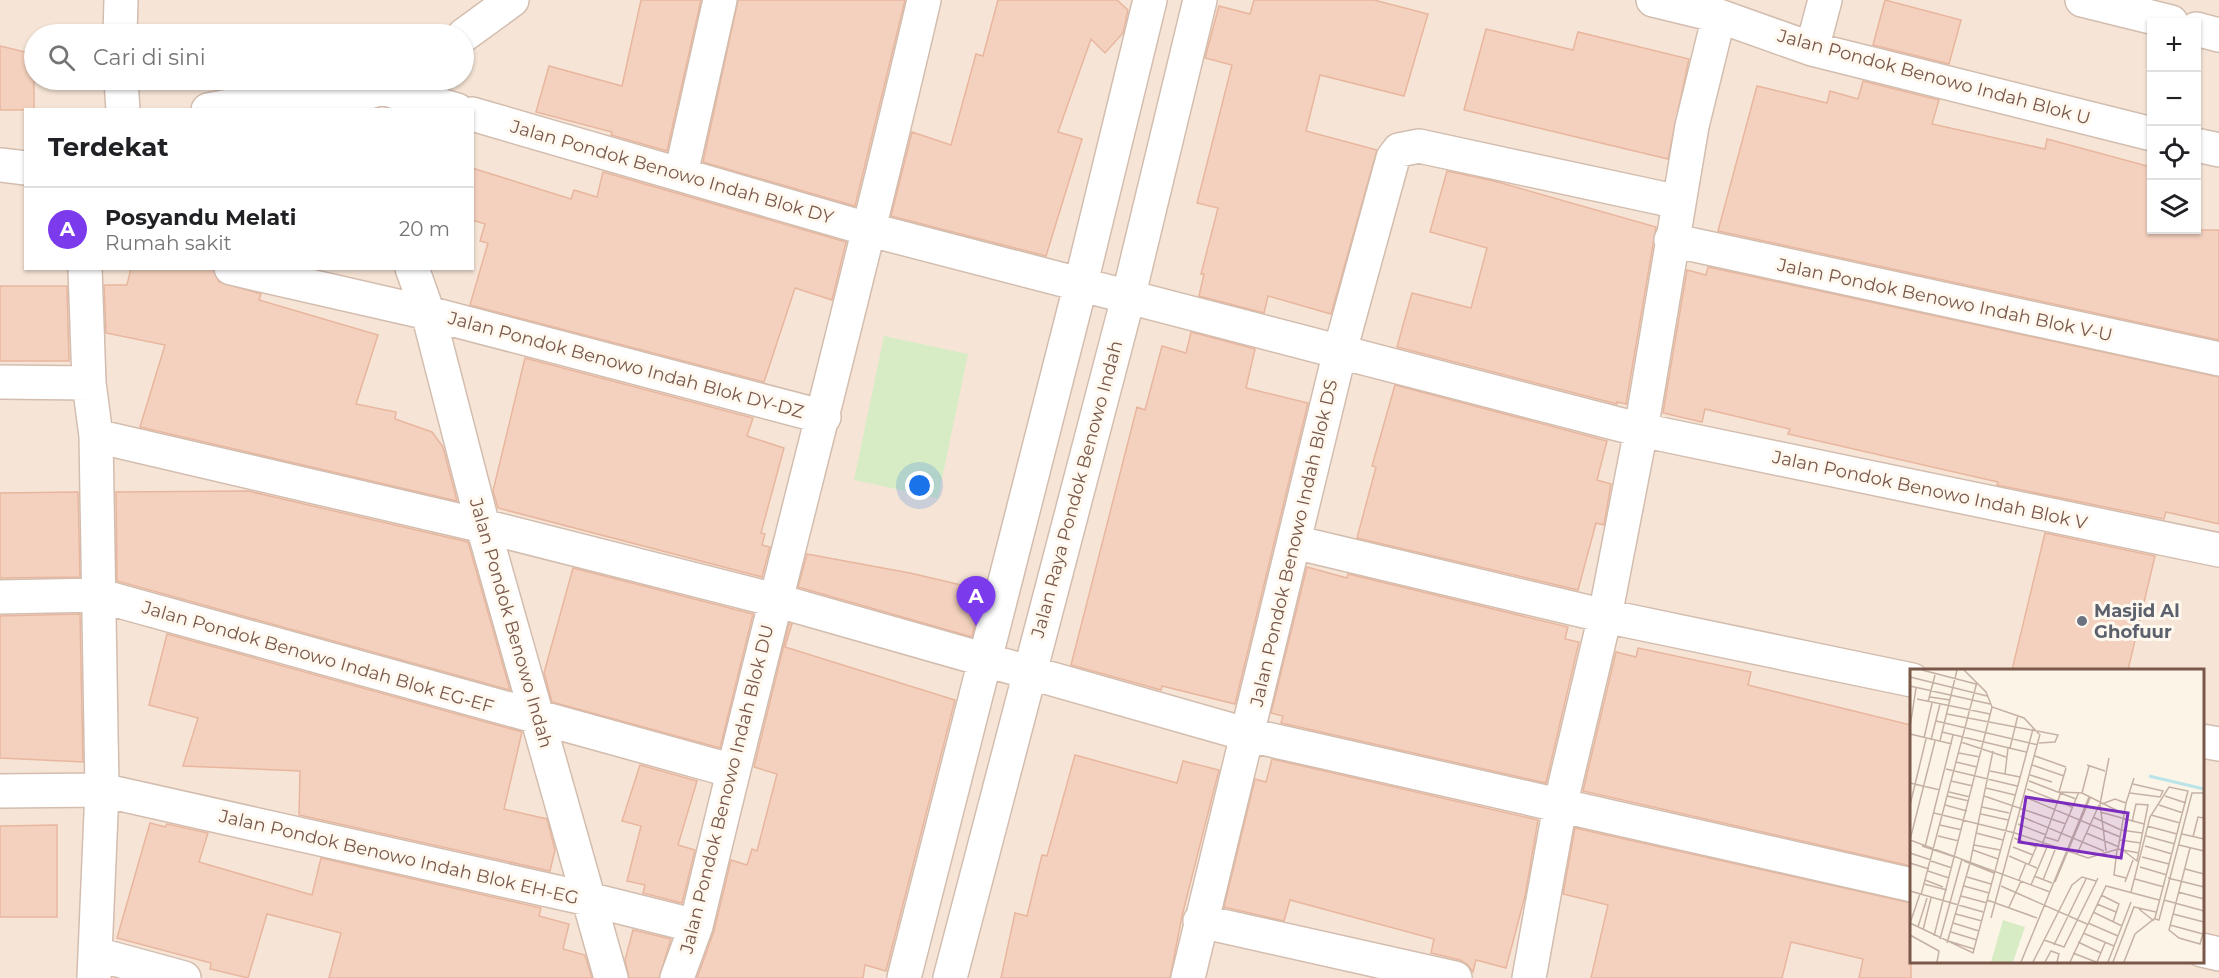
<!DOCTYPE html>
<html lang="id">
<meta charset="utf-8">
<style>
body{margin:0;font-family:Montserrat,sans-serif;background:#f2f2f2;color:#202124}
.controls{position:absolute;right:18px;top:18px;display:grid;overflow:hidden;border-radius:0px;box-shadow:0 2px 4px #0004}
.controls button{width:54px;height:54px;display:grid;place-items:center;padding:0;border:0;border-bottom:2px solid #e0e0e0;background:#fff;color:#202124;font:30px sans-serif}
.you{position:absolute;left:920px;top:486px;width:21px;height:21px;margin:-15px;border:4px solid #fff;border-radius:50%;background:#1a73e8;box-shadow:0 0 0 9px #1a73e833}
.badge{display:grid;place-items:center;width:39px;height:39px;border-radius:50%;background:#7c3aed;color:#fff;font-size:20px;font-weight:700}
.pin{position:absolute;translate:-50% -50px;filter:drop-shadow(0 2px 3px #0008)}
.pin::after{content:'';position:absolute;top:32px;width:21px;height:18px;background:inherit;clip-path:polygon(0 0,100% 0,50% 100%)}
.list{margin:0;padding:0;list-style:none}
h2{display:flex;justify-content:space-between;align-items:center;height:78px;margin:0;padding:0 24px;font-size:26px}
h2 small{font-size:20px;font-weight:400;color:#757577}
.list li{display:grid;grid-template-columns:39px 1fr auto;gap:18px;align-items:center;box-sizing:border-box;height:84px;padding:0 24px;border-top:2px solid #e0e0e0}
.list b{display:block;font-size:22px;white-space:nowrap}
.list p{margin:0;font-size:20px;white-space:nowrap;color:#757577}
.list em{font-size:20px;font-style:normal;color:#757577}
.icon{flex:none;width:33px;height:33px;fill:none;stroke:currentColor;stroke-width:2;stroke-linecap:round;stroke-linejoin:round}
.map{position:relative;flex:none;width:2219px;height:978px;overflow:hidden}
.search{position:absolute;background:#fff;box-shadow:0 2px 4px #0004;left:24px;top:24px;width:450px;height:66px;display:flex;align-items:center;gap:15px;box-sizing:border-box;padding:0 21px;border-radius:33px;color:#757577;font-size:22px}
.panel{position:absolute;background:#fff;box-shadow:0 2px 4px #0004;left:24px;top:108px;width:450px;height:162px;border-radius:0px}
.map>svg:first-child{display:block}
</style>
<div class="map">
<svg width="2219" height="978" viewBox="0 0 2219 978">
<rect width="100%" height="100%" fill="#fdf4e8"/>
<!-- residential -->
<path fill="#f6e5d6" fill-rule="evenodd" d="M0,0H2219V978H0ZM2152,22H2196V230H2152ZM34,34H464V80H34ZM26,110H472V268H26ZM1912,670H2202V962H1912Z"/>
<!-- green -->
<path fill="#d7ecc5" d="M884,336L968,354L938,498L854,480Z"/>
<!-- building -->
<path fill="#f4d1be" stroke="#e8b69e" stroke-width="1.5" d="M641,0H701L667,151L611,135L612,132L536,112L549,66L622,86Z
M738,0H905L855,206L703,162Z
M998,0H1117L1128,10L1123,33L1105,53L1091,39L1058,132L1082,139L1046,256L891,216L912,132L951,145L976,54L983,56Z
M1254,0H1374L1428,14L1404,96L1320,75L1306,131L1377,150L1331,314L1268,296L1264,313L1199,296L1204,274H1201L1218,208L1197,203L1232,65L1205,58L1219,6L1250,14Z
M1885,0L1961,20L1949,64L1873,45Z
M1486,29L1573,50L1578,32L1689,59L1668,159L1464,110Z
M0,46L34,54V110H0Z
M1863,81L1939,100L1932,124L2045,149L2047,139L2151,167V230H2219V340L1718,231L1757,86L1827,103L1830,91L1858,99Z
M472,168L571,199L574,190L597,197L603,172L846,242L832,300L795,288L764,382L470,305L488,243L480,241L485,224L472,220Z
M1447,171L1494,181L1656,227L1626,404L1617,402V404L1397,347L1412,293L1471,308L1487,248L1430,232Z
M1708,267L2219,377V524L2166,512L2164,519L1997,485L1998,482L1788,434L1790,429L1705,409L1702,422L1663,413L1687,270L1706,275Z
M131,268H213L219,282L261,294L259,300L378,335L356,404L396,412L395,419L432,432L443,447L457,501L140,427L165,345L106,333L104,285H127Z
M0,286H67L69,361H0Z
M1191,332L1255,349L1246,388L1308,403L1235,704L1162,686L1161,690L1071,665L1137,407L1145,410L1162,346L1186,353Z
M525,358L753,418L747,436L784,448L761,533L765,534L762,545L770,547L762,577L498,508L493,491Z
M1395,385L1607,441L1597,480L1611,484L1604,525L1596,523L1578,590L1357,538L1376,467L1372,466Z
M248,491L468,542L510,690L117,581L116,492Z
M78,492L80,577L0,578V493Z
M2045,533L2155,556L2128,670H2012Z
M807,554L910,573L983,590L972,637L798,587Z
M1307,567L1347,578L1348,574L1568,627L1565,639L1579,642L1546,783L1281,723L1283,716L1271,713Z
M573,568L753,614L720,748L552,702L544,673Z
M80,614L83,762L0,758V616Z
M789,624H792L785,647L955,700L886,971L865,965L863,978H697L714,931L731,860L747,865L752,849L757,851L777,774L754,767Z
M167,634L522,732L504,809L547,819L555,850L550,871L299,815L300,771L183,766L198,718L149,705Z
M1638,648L1751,672L1748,685L1911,725V866L1583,791L1616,652L1636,657Z
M1075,755L1177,783L1183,761L1219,770L1182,916L1170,978H1001L1015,913L1027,916L1042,855L1047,856Z
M1272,759L1538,820L1525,896L1506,968L1476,960L1473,972L1467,964L1460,960L1431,953L1434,939L1290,900L1284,921L1224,907L1255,779L1266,782Z
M640,765L697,781L678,845L695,850L682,903L643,893L645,885L627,881L641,826L622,821Z
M150,823L165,827L167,824L208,833L199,862L312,895L321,858L541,908L539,916L569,924L563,949L585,955L592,978H329L341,933L267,914L248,978L210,969L211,963L117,938Z
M57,825V917H0V826Z
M1575,828L1911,903V978H1859L1863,959L1791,942L1782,978H1591L1608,905L1563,894Z
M633,930L671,939L659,978H629L625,960Z"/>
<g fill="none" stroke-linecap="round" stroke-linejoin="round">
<!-- minor casing -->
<g stroke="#d3bdaf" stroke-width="36">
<path id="minor" d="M1653,0L1719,16L1812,49L2152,134
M2082,0L2171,22
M2196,29L2219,35
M120,34L121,0
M464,35L512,0
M1812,49L1825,0
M121,80L123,110
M382,88L457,110
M208,110L272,98L353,97L382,88L396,80
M472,114L871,230L1641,430L2219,550
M2196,145L2219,150
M0,165L26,168
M681,174L720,0
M1671,240L2219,359
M85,268L89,383L96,436L102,790L94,978
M231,268L428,313L824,417
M412,268L428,313L483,526L611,978
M0,382L89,383
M96,436L483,526L775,600L1249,735L1912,885
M1294,542L1605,616L1912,680
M0,597L97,595L733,771
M2202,741L2219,744
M0,791L102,790L588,899L696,926
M1200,921L1455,978
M2202,950L2219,954
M96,954L184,978
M677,978L696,926C769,617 852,310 924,0
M904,978L1081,283L1150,0
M950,978L1128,298L1200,0
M1188,978L1340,351L1393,158L1399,150L1419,146L1679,202
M1529,978L1560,806L1605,616L1641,430L1692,126L1719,16"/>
</g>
<!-- minor -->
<use href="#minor" stroke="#fff" stroke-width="33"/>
</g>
<!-- markers -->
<circle fill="#6b7280" stroke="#fff8ef" stroke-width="2" cx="2082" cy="621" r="6"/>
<g text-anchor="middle" stroke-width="6" stroke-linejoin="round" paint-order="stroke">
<!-- street labels -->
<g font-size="18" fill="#79584a" stroke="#fff8ef">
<text transform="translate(1934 77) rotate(15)" y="6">Jalan Pondok Benowo Indah Blok U</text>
<text transform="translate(672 172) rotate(16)" y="6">Jalan Pondok Benowo Indah Blok DY</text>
<text transform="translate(1945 300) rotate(12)" y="6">Jalan Pondok Benowo Indah Blok V-U</text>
<text transform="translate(626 365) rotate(15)" y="6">Jalan Pondok Benowo Indah Blok DY-DZ</text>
<text transform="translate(1077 489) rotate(-75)" y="6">Jalan Raya Pondok Benowo Indah</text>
<text transform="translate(1930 490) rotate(12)" y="6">Jalan Pondok Benowo Indah Blok V</text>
<text transform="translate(1294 543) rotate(-77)" y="6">Jalan Pondok Benowo Indah Blok DS</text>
<text transform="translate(511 623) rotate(74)" y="6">Jalan Pondok Benowo Indah</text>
<text transform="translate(318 657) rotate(16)" y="6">Jalan Pondok Benowo Indah Blok EG-EF</text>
<text transform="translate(727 789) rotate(-76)" y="6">Jalan Pondok Benowo Indah Blok DU</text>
<text transform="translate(399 857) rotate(13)" y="6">Jalan Pondok Benowo Indah Blok EH-EG</text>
</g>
<!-- worship labels -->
<g font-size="18" font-weight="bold" fill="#5b616d" stroke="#fff8ef" text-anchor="start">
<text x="2094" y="617">Masjid Al<tspan x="2094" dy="21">Ghofuur</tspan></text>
</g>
</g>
<!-- overview -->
<g transform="translate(1910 669)">
<rect width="294" height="294" fill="#fdf4e8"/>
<path d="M93,251L115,258L103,293H81Z" fill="#d7ecc5"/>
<path fill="none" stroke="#bbe4e9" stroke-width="3" d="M239,107L294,120"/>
<path fill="none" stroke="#c4b1a4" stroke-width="1.5" d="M12,1L66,15M54,1L76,23L82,38L114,49L129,65M0,8L77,27M0,17L80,35M20,28L40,31M7,30L80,45M18,33L25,6M37,45L148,66L145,73L129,74M26,52L128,76M0,58L6,19M32,63L116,83M0,65L42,75M14,69L22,34M21,71L30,35M25,72L0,171L140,223M30,72L47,1M51,73L96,88M100,79L108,46M49,84L70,88M125,87L156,98M46,93L67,98M122,96L154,107M177,96L195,102M36,100L107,117M80,102L110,108M95,105L98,79M120,106L142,113M41,112L63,117M119,112L166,130M0,114L30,121M76,119L105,126M117,120L162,138M39,123L60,128M149,123L156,99M172,124L179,97M220,124L250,128L253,122L223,115M37,127L59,132M74,127L156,155M255,127L276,134M115,128L210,168M216,134L224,109M192,135L205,130L216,134L208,180M0,136L16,70M35,136L57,142M249,136L273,144M72,138L99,144M190,143L234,155M24,144L105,164L178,189L208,180L229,184M71,145L98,151M241,146L270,154M110,147L194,182M183,148L211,161L232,164M108,155L136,166M30,156L52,161M237,157L267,165M66,164L93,171M176,164L209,178M272,165L294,170M28,167L49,172M236,167L265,175M135,168L148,172L169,123M283,168L288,148L294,149M104,169L126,178M210,171L231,174M64,176L90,181M132,176L151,123L172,124L214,145M269,176L294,182M12,177L45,188M235,177L262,185M15,178L43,66M103,178L123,186M280,179L259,261L269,269L290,275L294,261M63,181L88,190M207,181L204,206L216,209M196,182L190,135L199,89M214,182L227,192L238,136L226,135L222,153M0,184L21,191M167,185L189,136M99,187L127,199M232,188L259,195M21,192L42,199M54,192L84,204M0,194L19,200M119,195L128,174M230,198L257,206M275,200L294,205M18,202L39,209M124,207L142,214M57,208L81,215M258,209L294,218M225,210L254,218M15,211L33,218M109,211L116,194M133,211L145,181M145,213L180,129M215,213L223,191M14,215L37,221M121,216L137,178M54,217L79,224M91,217L177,255M0,222L73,243M268,223L294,230M11,226L67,13M191,226L209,235L203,253M51,227L77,234M77,231L127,249M254,231L294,242M187,235L206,243M99,238L111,212M229,240L244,252M183,243L212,257M46,245L72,252M263,245L294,253M81,249L130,65M245,250L249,251L282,124H294M0,254L63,284L123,60M0,254L10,225M43,254L69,262M178,254L208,267M260,256L293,265M8,258L17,229M13,261L21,229M41,263L67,271M173,264L204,277M0,266L29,282L27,293M24,267L82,38M30,270L52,190M134,271L154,278L188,209M38,272L64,280M168,273L191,284M37,274L60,194L83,82M144,276L176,210M163,284L186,293M111,293L179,128M123,293L162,216L172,208L186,212M135,293L141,282L149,285L147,293M160,293L196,217L249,231M187,293L195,274M198,293L221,233M203,293L224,238L246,243M214,293L225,265L245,249L278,122L259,118L240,148L221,223"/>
<path fill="#7b2cbf" fill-opacity="0.15" stroke="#7b2cbf" stroke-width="3" d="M116,128L218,144L211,189L109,173Z"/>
<rect width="294" height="294" fill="none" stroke="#79584a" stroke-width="3"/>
</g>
</svg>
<div class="controls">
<button>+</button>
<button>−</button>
<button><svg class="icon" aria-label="locate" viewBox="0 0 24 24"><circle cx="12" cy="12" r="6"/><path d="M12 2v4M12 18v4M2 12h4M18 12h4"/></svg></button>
<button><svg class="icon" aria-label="layers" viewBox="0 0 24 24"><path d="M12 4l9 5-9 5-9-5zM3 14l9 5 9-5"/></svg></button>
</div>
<div class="you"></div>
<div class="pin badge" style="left:976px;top:626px">A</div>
<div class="search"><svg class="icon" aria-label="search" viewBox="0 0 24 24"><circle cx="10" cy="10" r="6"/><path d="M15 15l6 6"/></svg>Cari di sini</div>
<section class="panel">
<h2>Terdekat<small></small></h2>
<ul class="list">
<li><span class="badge">A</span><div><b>Posyandu Melati</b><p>Rumah sakit</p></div><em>20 m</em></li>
</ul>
</section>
</div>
